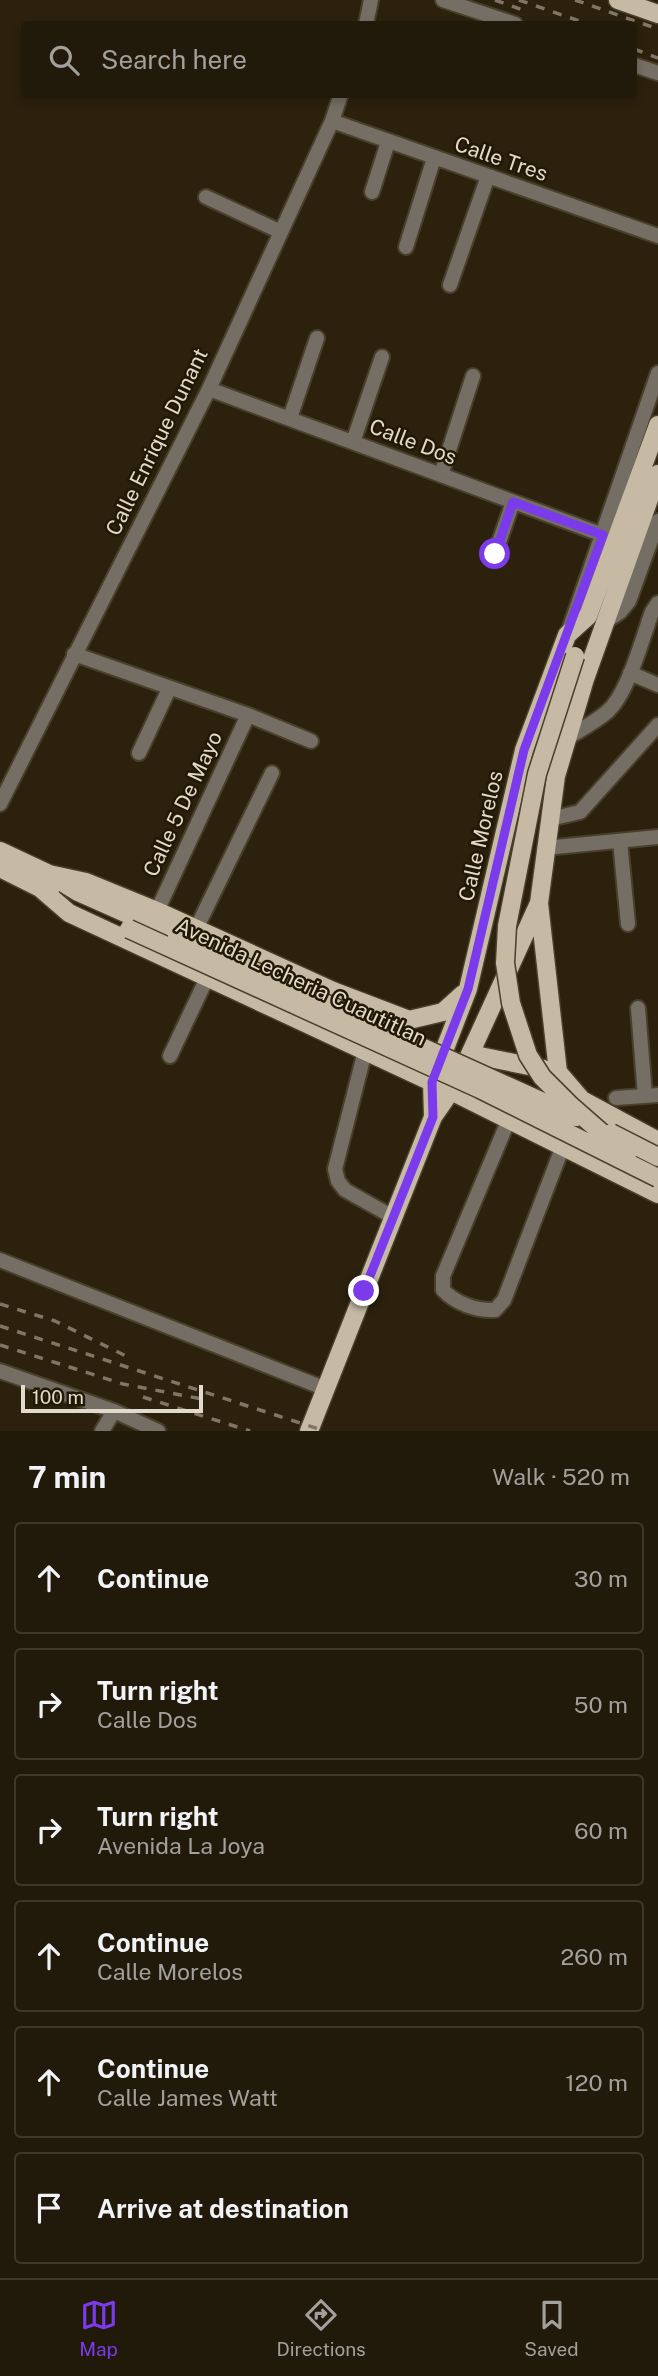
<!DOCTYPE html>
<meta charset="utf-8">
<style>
body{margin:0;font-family:"Public Sans",sans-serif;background:#292212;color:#f1f3f6}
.scale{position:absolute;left:21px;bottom:18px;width:182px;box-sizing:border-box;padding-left:7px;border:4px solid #e1dacd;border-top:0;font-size:19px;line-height:24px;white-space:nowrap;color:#e1dacd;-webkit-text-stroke:5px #221803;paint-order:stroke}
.stop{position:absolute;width:21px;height:21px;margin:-16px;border:5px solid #7c3aed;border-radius:50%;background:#fff}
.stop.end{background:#7c3aed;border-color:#fff;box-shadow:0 2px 7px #0008}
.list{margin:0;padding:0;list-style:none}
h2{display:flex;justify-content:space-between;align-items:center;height:91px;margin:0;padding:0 28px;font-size:30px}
h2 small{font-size:23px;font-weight:400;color:#a2a09c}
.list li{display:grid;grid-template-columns:46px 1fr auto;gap:21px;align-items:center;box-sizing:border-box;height:112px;margin:0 14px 14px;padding:0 14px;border:2px solid #3e382a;border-radius:7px}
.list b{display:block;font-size:26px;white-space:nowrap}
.list p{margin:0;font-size:23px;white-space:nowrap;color:#a2a09c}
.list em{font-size:23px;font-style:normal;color:#a2a09c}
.icon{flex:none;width:38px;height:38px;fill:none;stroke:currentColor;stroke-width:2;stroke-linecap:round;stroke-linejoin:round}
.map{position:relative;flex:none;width:658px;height:1431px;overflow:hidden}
.search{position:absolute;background:#211909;box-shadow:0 4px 10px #0003;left:21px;right:21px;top:21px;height:77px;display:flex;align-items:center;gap:18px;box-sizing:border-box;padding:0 24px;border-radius:7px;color:#a2a09c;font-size:26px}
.sheet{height:847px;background:#211909}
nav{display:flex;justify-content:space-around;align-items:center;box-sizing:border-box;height:98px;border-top:2px solid #3e382a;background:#211909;font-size:19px;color:#a2a09c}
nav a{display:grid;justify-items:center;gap:4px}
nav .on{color:#7c3aed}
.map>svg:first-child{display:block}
</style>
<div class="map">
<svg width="658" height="1431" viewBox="0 0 658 1431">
<rect width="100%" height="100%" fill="#2c210c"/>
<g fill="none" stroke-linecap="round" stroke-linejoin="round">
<!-- minor casing -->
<g stroke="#493f2b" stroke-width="18">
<path id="minor" d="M443,0L515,24
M366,24L371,0
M634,65L658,73
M332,121L658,236
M372,192L388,142
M206,197L281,232
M406,247L434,158
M450,285L488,176
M209,389L603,535
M290,418L317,338
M353,442L382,357
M441,475L473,376
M495,554L513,502
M605,622L620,612L629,601L658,521
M568,633L658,373
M74,654L248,715L311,741
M630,673L658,685
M566,739C580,730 595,722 607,712C628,694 642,639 652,612L658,603
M139,753L169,689
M0,804L209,389L332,121L341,94
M550,819L580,812L658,725
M620,841L628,924
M545,848L658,837
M157,911L248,715
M196,929L272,773
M638,1008L645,1096
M365,1051L335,1169L338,1181L345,1190L393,1217
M170,1056L207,978
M616,1098L658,1095
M509,1119L443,1276V1290C455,1303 476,1311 495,1310L504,1300L563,1146
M0,1260L326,1389
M0,1371L114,1411L158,1431
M102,1431L114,1411"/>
</g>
<!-- major casing -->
<g stroke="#493f2b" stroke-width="21">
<path id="major" d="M618,0L658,14
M0,851L49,874L78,892L177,936
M0,868L50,893
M49,874L86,882L157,911L333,991L409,1020L443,1012L463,994
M40,888L69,913L451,1091L658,1194
M539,903L558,1072L582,1100L658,1141
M470,1054L544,1069
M433,1117L432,1082L468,989L524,750L567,635L588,616L658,425
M309,1431L433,1117L451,1091L470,1054L539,903L556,776L585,679L658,474"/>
</g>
<!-- minor -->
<use href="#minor" stroke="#746e64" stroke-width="14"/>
<!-- major -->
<use href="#major" stroke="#c6baa5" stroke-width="18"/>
<!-- rail -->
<path stroke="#7f7665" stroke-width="3.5" stroke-dasharray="9 9" stroke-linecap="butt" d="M495,0L528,12
M519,0L588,24
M575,0L658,29
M634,49L658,58
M0,1304L55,1321L132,1359
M0,1326L325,1431
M0,1345L123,1384L202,1399
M143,1397L250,1431"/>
<!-- major-bridge casing -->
<g stroke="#493f2b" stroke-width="21" stroke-linecap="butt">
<path id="major-bridge" d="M575,656L537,774L507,926L505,963L511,1003L528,1055L542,1077L571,1106L627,1155
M129,929L480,1089L658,1178
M177,936L576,1117
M611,1133L658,1157"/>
</g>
<!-- major-bridge -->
<use href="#major-bridge" stroke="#c6baa5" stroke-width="18"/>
</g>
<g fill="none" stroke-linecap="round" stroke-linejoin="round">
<!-- route -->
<path stroke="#7c3aed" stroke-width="9" d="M364,1291L433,1117L432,1082L468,989L524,750L603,535L513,502L495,554"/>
</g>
<g text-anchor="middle" stroke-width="5" stroke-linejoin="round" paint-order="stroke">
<!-- street labels -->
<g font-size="21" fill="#e1dacd" stroke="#221803">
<text transform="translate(501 159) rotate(19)" y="7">Calle Tres</text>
<text transform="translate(157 442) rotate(-64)" y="7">Calle Enrique Dunant</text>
<text transform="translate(413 442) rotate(21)" y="7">Calle Dos</text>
<text transform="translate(183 804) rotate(-65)" y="7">Calle 5 De Mayo</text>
<text transform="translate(481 836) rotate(-77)" y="7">Calle Morelos</text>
<text transform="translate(301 982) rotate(25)" y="7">Avenida Lecheria Cuautitlan</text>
</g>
</g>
</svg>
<div class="scale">100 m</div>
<div class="stop" style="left:495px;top:554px"></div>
<div class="stop end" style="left:364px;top:1291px"></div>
<div class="search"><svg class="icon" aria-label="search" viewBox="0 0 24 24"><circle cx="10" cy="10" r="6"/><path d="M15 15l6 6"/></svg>Search here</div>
</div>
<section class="sheet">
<h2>7 min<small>Walk · 520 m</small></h2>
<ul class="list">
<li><svg class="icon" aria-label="ahead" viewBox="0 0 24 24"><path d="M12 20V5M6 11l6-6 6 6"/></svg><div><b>Continue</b></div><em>30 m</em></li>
<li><svg class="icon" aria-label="right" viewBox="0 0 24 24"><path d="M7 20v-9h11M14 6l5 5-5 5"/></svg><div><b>Turn right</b><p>Calle Dos</p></div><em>50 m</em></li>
<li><svg class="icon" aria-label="right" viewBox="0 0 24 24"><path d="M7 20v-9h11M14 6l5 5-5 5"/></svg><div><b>Turn right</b><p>Avenida La Joya</p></div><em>60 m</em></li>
<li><svg class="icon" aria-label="ahead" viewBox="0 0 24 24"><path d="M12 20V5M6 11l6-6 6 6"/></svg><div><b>Continue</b><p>Calle Morelos</p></div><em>260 m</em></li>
<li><svg class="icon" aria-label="ahead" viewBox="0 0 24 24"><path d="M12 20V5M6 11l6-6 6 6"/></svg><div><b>Continue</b><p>Calle James Watt</p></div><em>120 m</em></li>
<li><svg class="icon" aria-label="arrive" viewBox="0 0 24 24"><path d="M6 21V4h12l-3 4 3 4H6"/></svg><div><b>Arrive at destination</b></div></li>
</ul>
</section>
<nav>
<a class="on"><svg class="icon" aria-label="map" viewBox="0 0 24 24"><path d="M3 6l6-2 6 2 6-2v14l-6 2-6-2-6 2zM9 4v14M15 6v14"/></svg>Map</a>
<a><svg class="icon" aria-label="directions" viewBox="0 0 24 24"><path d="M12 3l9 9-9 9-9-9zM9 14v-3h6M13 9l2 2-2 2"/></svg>Directions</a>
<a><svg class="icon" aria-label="saved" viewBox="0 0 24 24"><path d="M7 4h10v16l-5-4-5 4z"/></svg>Saved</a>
</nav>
